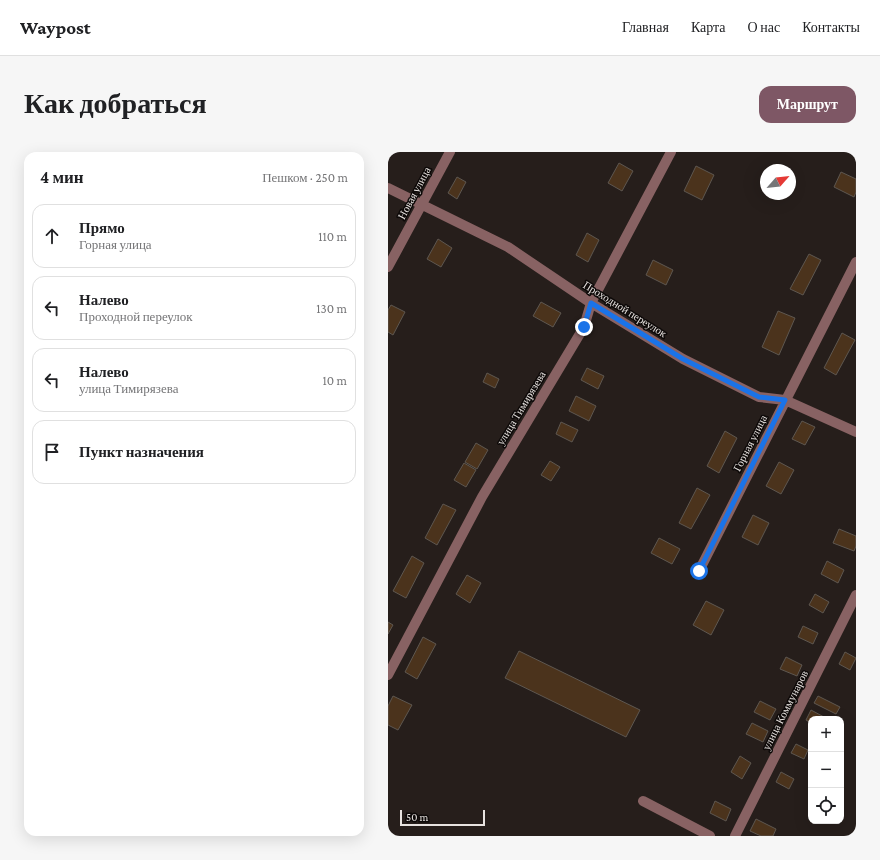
<!DOCTYPE html>
<html lang="ru">
<meta charset="utf-8">
<style>
body{margin:0;font-family:"Crimson Pro",serif;background:#f6f6f6;color:#202124}
.controls{position:absolute;right:12px;bottom:12px;display:grid;overflow:hidden;border-radius:8px;box-shadow:0 4px 16px #0002}
.controls button{width:36px;height:36px;display:grid;place-items:center;padding:0;border:0;border-bottom:1px solid #e0e0e0;background:#fff;color:#202124;font:20px sans-serif}
.compass{position:absolute;left:372px;top:12px;width:36px;height:36px;border-radius:50%;background:#fff;box-shadow:0 4px 16px #0002;rotate:63deg}
.scale{position:absolute;left:12px;bottom:10px;width:85px;box-sizing:border-box;padding-left:4px;border:2px solid #e8e3e0;border-top:0;font-size:11px;line-height:14px;white-space:nowrap;color:#e8e3e0;-webkit-text-stroke:3px #0d0908;paint-order:stroke}
.stop{position:absolute;width:12px;height:12px;margin:-9px;border:3px solid #1a73e8;border-radius:50%;background:#fff}
.stop.end{background:#1a73e8;border-color:#fff;box-shadow:0 1px 4px #0008}
.list{margin:0;padding:0;list-style:none}
h2{display:flex;justify-content:space-between;align-items:center;height:52px;margin:0;padding:0 16px;font-size:17px}
h2 small{font-size:13px;font-weight:400;color:#757577}
.list li{display:grid;grid-template-columns:26px 1fr auto;gap:12px;align-items:center;box-sizing:border-box;height:64px;margin:0 8px 8px;padding:0 8px;border:1px solid #e0e0e0;border-radius:12px}
.list b{display:block;font-size:15px;white-space:nowrap}
.list p{margin:0;font-size:13px;white-space:nowrap;color:#757577}
.list em{font-size:13px;font-style:normal;color:#757577}
.icon{flex:none;width:22px;height:22px;fill:none;stroke:currentColor;stroke-width:2;stroke-linecap:round;stroke-linejoin:round}
.map{position:relative;flex:none;width:468px;height:684px;overflow:hidden;border-radius:12px}
header{display:flex;align-items:center;gap:24px;box-sizing:border-box;height:56px;padding:0 20px;background:#fff;border-bottom:1px solid #e0e0e0}
header strong{font-size:19px}
nav{display:flex;gap:22px;margin-inline-start:auto;font-size:14px}
.intro{display:flex;align-items:center;justify-content:space-between;box-sizing:border-box;height:96px;padding:0 24px}
h1{margin:0;font-size:28px}
.button{padding:10px 18px;border-radius:12px;background:#7e5765;color:#fff;font-size:14px;font-weight:700}
main{display:flex;gap:24px;padding:0 24px}
aside{flex:1;background:#fff;border-radius:12px;box-shadow:0 4px 16px #0002}
.map>svg:first-child{display:block}
</style>
<header>
<strong>Waypost</strong>
<nav><a>Главная</a><a>Карта</a><a>О нас</a><a>Контакты</a></nav>
</header>
<div class="intro"><h1>Как добраться</h1><a class="button">Маршрут</a></div>
<main>
<aside>
<h2>4 мин<small>Пешком · 250 m</small></h2>
<ul class="list">
<li><svg class="icon" aria-label="ahead" viewBox="0 0 24 24"><path d="M12 20V5M6 11l6-6 6 6"/></svg><div><b>Прямо</b><p>Горная улица</p></div><em>110 m</em></li>
<li><svg class="icon" aria-label="left" viewBox="0 0 24 24"><path d="M17 20v-9H6M10 6l-5 5 5 5"/></svg><div><b>Налево</b><p>Проходной переулок</p></div><em>130 m</em></li>
<li><svg class="icon" aria-label="left" viewBox="0 0 24 24"><path d="M17 20v-9H6M10 6l-5 5 5 5"/></svg><div><b>Налево</b><p>улица Тимирязева</p></div><em>10 m</em></li>
<li><svg class="icon" aria-label="arrive" viewBox="0 0 24 24"><path d="M6 21V4h12l-3 4 3 4H6"/></svg><div><b>Пункт назначения</b></div></li>
</ul>
</aside>
<div class="map">
<svg width="468" height="684" viewBox="0 0 468 684">
<rect width="100%" height="100%" fill="#261e1b"/>
<!-- building -->
<path fill="#4b331c" stroke="#5e5750" d="M231,11L245,19L234,39L220,31Z
M308,14L326,23L314,48L296,39Z
M453,20L468,27V40L466,45L446,35Z
M69,25L78,30L69,47L60,41Z
M199,81L211,88L200,110L188,103Z
M50,87L64,96L53,115L39,107Z
M421,102L433,108L415,143L402,137Z
M265,108L285,118L278,133L258,123Z
M153,150L173,161L165,175L145,164Z
M3,153L17,160L5,183L0,180V158Z
M390,159L407,166L391,203L374,195Z
M454,181L467,188L448,223L436,216Z
M199,216L216,224L210,237L193,228Z
M99,221L111,227L107,236L95,230Z
M188,244L208,254L201,269L181,259Z
M414,269L427,275L417,293L404,287Z
M173,270L190,278L184,290L168,282Z
M337,279L349,286L331,321L319,314Z
M88,291L100,298L89,317L77,310Z
M162,309L172,315L163,329L153,323Z
M391,310L406,318L393,342L378,334Z
M76,311L88,318L78,335L66,328Z
M309,336L322,343L303,377L291,371Z
M55,352L68,358L49,393L37,386Z
M365,363L381,371L370,393L354,385Z
M451,377L468,384V394L466,399L445,391Z
M271,386L292,397L284,412L263,401Z
M24,404L36,411L18,446L5,439Z
M439,409L456,418L450,431L433,422Z
M79,423L93,431L82,451L68,442Z
M427,442L441,450L435,461L421,453Z
M318,449L336,458L323,483L305,473Z
M0,470L5,473L0,482Z
M415,474L430,481L425,492L410,485Z
M35,485L48,492L29,527L17,520Z
M131,499L252,558L238,585L117,526Z
M457,500L468,506L462,518L451,512Z
M398,505L414,513L409,524L392,517Z
M5,544L24,553L10,578L0,573V554Z
M430,544L452,555L448,562L426,551Z
M372,549L388,557L382,568L366,560Z
M423,558L436,565L435,567H423V571L418,568Z
M364,571L380,579L375,590L358,582Z
M408,592L420,598L416,607L403,601Z
M352,604L363,611L354,627L343,620Z
M393,620L406,627L401,637L388,630Z
M327,649L343,657L338,669L322,661Z
M368,667L388,677L385,684H373L362,679Z"/>
<g fill="none" stroke-linecap="round" stroke-linejoin="round">
<!-- minor -->
<path stroke="#886263" stroke-width="10" d="M0,36L120,95L203,151L295,207L371,245L397,248L468,280
M0,115L62,0
M311,419L468,110
M0,523L94,345L196,175L203,151L283,0
M255,649L322,684
M347,684L468,443"/>
</g>
<g fill="none" stroke-linecap="round" stroke-linejoin="round">
<!-- route -->
<path stroke="#1a73e8" stroke-width="5" d="M196,175L203,151L295,207L371,245L397,248L311,419"/>
</g>
<g text-anchor="middle" stroke-width="3" stroke-linejoin="round" paint-order="stroke">
<!-- street labels -->
<g font-size="11" fill="#e8e3e0" stroke="#0d0908">
<text transform="translate(26 41) rotate(-62)" y="4">Новая улица</text>
<text transform="translate(237 157) rotate(32)" y="4">Проходной переулок</text>
<text transform="translate(133 256) rotate(-59)" y="4">улица Тимирязева</text>
<text transform="translate(362 291) rotate(-63)" y="4">Горная улица</text>
<text transform="translate(397 558) rotate(-63)" y="4">улица Коммунаров</text>
</g>
</g>
</svg>
<div class="controls">
<button>+</button>
<button>−</button>
<button><svg class="icon" aria-label="locate" viewBox="0 0 24 24"><circle cx="12" cy="12" r="6"/><path d="M12 2v4M12 18v4M2 12h4M18 12h4"/></svg></button>
</div>
<svg class="compass" viewBox="-18 -18 36 36"><path d="M0-13l5 13h-10z" fill="#e53935"/><path d="M0 13l5-13h-10z" fill="#757577"/></svg>
<div class="scale">50 m</div>
<div class="stop" style="left:311px;top:419px"></div>
<div class="stop end" style="left:196px;top:175px"></div>
</div>
</main>
